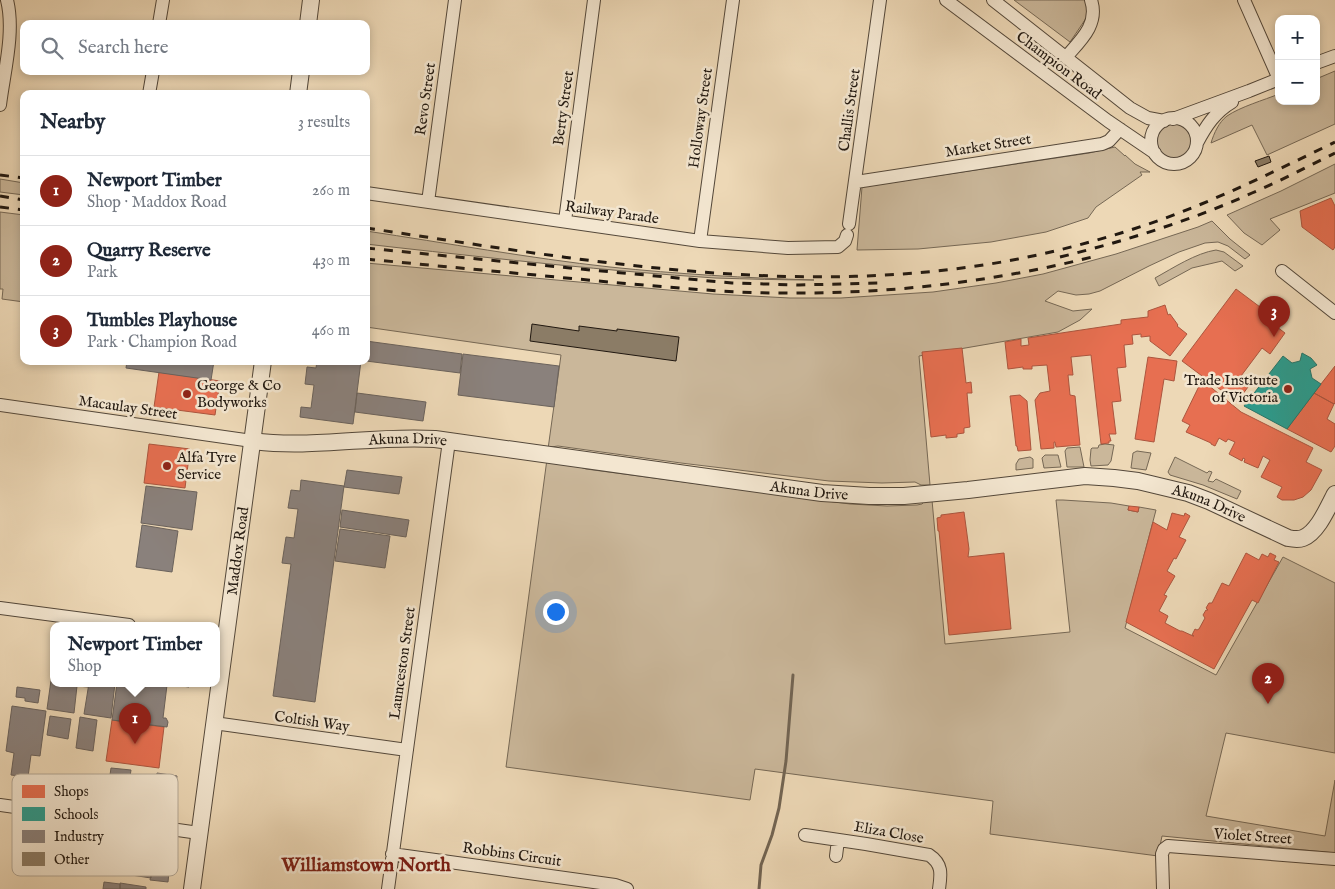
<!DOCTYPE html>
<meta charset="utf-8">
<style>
body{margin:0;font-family:"IM FELL English",serif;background:#f2f2f3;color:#1f2937}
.controls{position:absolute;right:15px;top:15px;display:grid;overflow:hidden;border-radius:10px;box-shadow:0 2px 8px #0003}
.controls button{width:45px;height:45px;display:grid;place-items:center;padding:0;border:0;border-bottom:1px solid #e0e1e3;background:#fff;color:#1f2937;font:25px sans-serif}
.you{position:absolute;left:555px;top:611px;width:18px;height:18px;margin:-12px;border:4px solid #fff;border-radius:50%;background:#1a73e8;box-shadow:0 0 0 8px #1a73e833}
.badge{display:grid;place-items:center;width:32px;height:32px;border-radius:50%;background:#8f2418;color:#fff;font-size:16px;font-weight:700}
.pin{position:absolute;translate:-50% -41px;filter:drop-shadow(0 1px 2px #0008)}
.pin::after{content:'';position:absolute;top:26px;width:18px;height:15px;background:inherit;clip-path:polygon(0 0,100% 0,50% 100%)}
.popup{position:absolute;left:50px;top:622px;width:170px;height:65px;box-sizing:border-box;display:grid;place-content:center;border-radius:10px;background:#fff;filter:drop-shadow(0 1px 4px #0005);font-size:16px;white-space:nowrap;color:#747a83}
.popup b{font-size:19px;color:#1f2937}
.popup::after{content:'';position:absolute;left:50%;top:100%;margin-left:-10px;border:10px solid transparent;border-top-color:#fff}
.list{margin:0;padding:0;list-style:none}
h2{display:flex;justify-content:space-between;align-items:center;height:65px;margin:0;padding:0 20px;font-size:21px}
h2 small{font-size:16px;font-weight:400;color:#747a83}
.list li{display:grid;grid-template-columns:32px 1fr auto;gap:15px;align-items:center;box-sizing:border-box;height:70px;padding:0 20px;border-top:1px solid #e0e1e3}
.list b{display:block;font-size:19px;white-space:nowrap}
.list p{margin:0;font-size:16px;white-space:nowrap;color:#747a83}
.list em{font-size:16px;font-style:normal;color:#747a83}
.icon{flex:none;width:28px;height:28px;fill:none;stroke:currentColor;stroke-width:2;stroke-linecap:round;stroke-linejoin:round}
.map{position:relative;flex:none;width:1335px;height:889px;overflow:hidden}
.search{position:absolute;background:#fff;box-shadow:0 2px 8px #0003;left:20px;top:20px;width:350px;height:55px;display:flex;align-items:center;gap:12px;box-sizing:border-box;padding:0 18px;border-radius:10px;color:#747a83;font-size:19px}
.panel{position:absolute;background:#fff;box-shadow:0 2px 8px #0003;left:20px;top:90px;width:350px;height:275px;border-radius:10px}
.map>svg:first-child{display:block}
</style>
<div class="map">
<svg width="1335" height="889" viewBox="0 0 1335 889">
<rect width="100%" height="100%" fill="#edd8b6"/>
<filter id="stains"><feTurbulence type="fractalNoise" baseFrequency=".004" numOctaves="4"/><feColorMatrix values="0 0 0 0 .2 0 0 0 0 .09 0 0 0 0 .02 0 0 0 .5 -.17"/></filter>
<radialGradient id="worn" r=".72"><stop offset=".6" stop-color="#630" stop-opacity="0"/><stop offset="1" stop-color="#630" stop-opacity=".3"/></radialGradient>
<!-- green -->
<path fill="#cab79a" stroke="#766855" d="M1014,0H1086L1087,17L1070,42Z
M1335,71V124L1267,155L1252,125L1211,143C1214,133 1219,122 1227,116C1240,107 1264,100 1279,94V101H1316V79Z
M1156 141a18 18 0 1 1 36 0a18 18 0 1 1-36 0Z
M1115,147L1125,156V155L1135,164L1150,172H1140L1142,175L1096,207L1088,218L1046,232L991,242L918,249L857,250L862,187L1089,153Z
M1335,164V193L1270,219L1280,230L1262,245L1244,233L1227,215L1281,191Z
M0,179L24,183V195L0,192Z
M0,212L24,215V302L2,299L3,289H0Z
M1212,221L1230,239L1250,255L1245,259L1228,246L1218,242L1205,243L1179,252L1149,266L1100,291L1089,294L1076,295L1058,291L1045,301L1073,311L1092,309L1080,320L1058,332L919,356L930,485H921L915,482L882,483L829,481L681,463L558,446L551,447L548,449L561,355L366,327V263L713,294L790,298H841L933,292L996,283L1043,274L1116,254L1198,227Z
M366,231C447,243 528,258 610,267C677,274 746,278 814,280C781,280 748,279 715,278C607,271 500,259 392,247L366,244Z
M1216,250L1224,252L1243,266L1235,271L1222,261L1192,268L1159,286L1155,278C1173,268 1196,253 1216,250Z
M1105,444L1114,445L1111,461L1108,465L1091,466L1090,460L1091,449L1092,448H1098L1099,445Z
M1080,447L1084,467H1067L1065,451L1067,448Z
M1137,451L1151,453L1146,470L1131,468L1133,453Z
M1045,455H1058L1061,467L1044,468L1042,458Z
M1030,457L1033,459V468L1016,470V464L1019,459Z
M1175,457L1207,473L1209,471L1212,472L1208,481L1213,482L1216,479L1241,491L1237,499L1203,485L1170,475L1168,472Z
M547,459L577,466L586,469L850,504L887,506L917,505L922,504L926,500H932L945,644L1070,632L1056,500H1063L1111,503L1129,506L1128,510L1138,512L1139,507L1156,510L1125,628L1216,675L1283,557L1335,583V753L1226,733L1206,816L1325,836L1335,780V853L1162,836L1158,856L990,834L993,801L755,769L750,800L506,767Z"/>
<!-- shops -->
<path fill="#e76f51" stroke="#ac553e" d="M1331,198L1335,206V247L1333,250L1302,227L1300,211Z
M1236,289L1280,322L1277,327L1285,333L1270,354L1262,348L1238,380L1248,387L1237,402L1182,361Z
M1165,305L1168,315L1170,314L1178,325L1177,326L1187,334L1170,356L1150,341V336L1141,337V334L1132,335L1133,344L1124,345L1126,367L1117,368L1121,401L1112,402L1116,434H1109L1111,441H1109V443L1101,444L1091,355L1071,357L1073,375H1068L1070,395L1075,396L1080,445L1056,447L1055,442H1054V448L1041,449L1035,400L1040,393L1050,391L1047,365L1032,366V369H1023V367L1008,369L1005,342L1021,339V346L1029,345L1028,338L1121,324V320L1148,317V311Z
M962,348L966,383L971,382L972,393H967L970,427L964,428V433L957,434V437L946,438V435L931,437L922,352Z
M1148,357L1177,361L1174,381L1164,379L1154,442L1135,439Z
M1335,366V403L1334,404L1314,393Z
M159,372L220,381L215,415L154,407Z
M1202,380L1241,412L1313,448L1306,462L1322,470L1311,490L1303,497L1294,500H1282L1277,497L1282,487L1261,477L1270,460L1263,456L1258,468L1244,462L1245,459L1243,458L1242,461L1229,454L1235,442L1228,439L1226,442L1219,438L1215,446L1211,444V443L1186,432L1190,425L1182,421Z
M1314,393L1334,404L1327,419L1335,424V446L1331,452L1287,429Z
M1020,395L1027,401L1031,450L1018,451L1017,446H1016L1010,396Z
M149,444L190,449L185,488L144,483Z
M1129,506L1139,507L1138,512L1128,510Z
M964,512L969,549L968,557L1004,553L1011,629L949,635L939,531H938L937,518L941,517V515Z
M1172,513L1184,516L1185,513L1190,516L1179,537L1186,540L1176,559L1174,558L1167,571L1175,576L1164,595L1167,596L1159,611L1168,616L1165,623L1180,631H1182L1193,636H1194L1192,635L1195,629L1197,630L1199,629L1205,618L1203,615L1206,610H1208L1206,608L1209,603H1212L1222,583L1229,586L1246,553L1259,560L1262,554L1268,557L1270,553L1276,556L1274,560L1279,562L1258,603L1252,600L1214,669L1126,622L1153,522L1167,530Z
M112,720L164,727L159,768L106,761Z"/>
<!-- schools -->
<path fill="#2a9d8f" stroke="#277569" d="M1302,353L1311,358L1317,365L1310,369L1312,378L1321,384L1287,429L1244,406L1283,356L1292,363L1300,361Z"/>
<!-- industry -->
<path fill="#8a817c" stroke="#6a625c" d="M366,341L462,354L460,373L366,361Z
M463,354L559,366L554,407L458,395Z
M127,361H214L211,380L126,368Z
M317,361H361L353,424L300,417L301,407L311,408L314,385L305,384L307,367L316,368Z
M357,393L426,402L423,421L355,412Z
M347,470L402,477L399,494L344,487Z
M301,480L344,486L315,702L273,696L291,564L282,563L286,537L294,538L298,509L288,508L291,490L300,491Z
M146,486L197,492L192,530L141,523Z
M342,510L409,520L406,537L340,527Z
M142,525L178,531L172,572L136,567Z
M340,529L390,536L385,568L335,561Z
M54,659V683H89L88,687L77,686L74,713L47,709Z
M89,683H115L111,718L84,714Z
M117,683H149L167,685L163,718H166L168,722L167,727L112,720Z
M160,683H190L189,687Z
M17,687L40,690L38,703L25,701V698L16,697Z
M12,706L46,711L40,756L31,755L28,777L11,775L14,753L6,751Z
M50,716L71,719L68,739L47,735Z
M80,717L97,720L93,751L76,748Z
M111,768L131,770L126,804L106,802Z
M157,773L177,776L173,811L152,808Z
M109,837L155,844L151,878L105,871Z
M152,870L169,872L168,882L150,880Z
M104,882L120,884V889H103Z
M120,883L146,887V889H120Z"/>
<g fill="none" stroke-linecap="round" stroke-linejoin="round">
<!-- stream -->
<path stroke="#726452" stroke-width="3" d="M759,889L761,865L772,835L779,808L786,761L793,675"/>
</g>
<!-- building -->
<path fill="#8b7c66" stroke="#211810" d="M1269,156L1271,162L1258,167L1255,161Z
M532,324L579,331V326L617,331V329L679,337L676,361L530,341Z"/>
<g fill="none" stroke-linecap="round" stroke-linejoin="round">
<!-- minor casing -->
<g stroke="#54483a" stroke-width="14">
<path id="minor" d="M946,0L1108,121L1155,153
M993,0L1130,108L1148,118L1164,121
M1244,0L1279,79
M159,24L163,0
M1066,57C1081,40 1099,24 1091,0
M1316,63L1335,56
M149,94L153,71
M0,105C4,72 15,32 7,0
M1151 141a23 23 0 1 1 46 0a23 23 0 1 1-46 0Z
M1173,119L1249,91L1279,79
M1197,143C1206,126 1215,112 1232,102
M856,182L1102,144L1109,141L1120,129
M366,193L700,241L788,248L838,247L845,241L847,235
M428,202L455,0
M565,221L594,0
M849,224L880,0
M700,241L733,0
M1282,271L1335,313
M0,405L252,441
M0,608L129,625
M214,723L407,750
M0,805L199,833
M805,835L866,844L929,855C943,864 941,875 939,889
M392,854L615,885L627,889
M836,856L838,840
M388,889L449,441
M1163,889L1162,854L1164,849L1168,846L1335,859"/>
</g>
<!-- tertiary casing -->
<g stroke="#54483a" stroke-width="18">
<g id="tertiary">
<path d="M308,24L311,0"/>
<path d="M298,94L301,71"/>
<path id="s1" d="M252,441C313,449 374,435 435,439L822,493L869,496H904L968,490L1085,476L1114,478L1138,481L1188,493L1209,501L1288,538C1293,539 1298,540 1303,538C1318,532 1328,507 1335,494"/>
<path id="s2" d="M192,889L263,361"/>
</g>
</g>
<!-- minor -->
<use href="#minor" stroke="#f3e6d0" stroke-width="12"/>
<!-- tertiary -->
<use href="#tertiary" stroke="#f3e6d0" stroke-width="16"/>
<!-- rail -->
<path stroke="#211810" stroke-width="3" stroke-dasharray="9 9" stroke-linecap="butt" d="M0,175L24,178
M0,196L24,200
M0,207L24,210
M366,228C589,261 818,304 1042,254C1095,242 1148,226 1199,205C1245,186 1290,164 1335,142
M366,248L580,269L732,283L799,285L879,283
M1060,257C1125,241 1190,221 1252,193C1280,181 1307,167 1335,153
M366,259C447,267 527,274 608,282C670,287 733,294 797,293C898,293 998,281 1096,256"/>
</g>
<!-- markers -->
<g fill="#8f2418" stroke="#f3e6d0" stroke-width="2">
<circle cx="1288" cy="389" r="5"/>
<circle cx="187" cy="394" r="5"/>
<circle cx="167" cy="466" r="5"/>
</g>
<g text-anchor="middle" stroke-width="5" stroke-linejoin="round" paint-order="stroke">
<!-- street labels -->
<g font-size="15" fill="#211810" stroke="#f3e6d0">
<text transform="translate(1059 65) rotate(37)" y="5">Champion Road</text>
<text transform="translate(425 99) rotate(-82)" y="5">Revo Street</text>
<text transform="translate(563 108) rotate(-82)" y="5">Berty Street</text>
<text transform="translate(849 110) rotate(-82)" y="5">Challis Street</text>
<text transform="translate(700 118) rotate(-82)" y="5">Holloway Street</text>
<text transform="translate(988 145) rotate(-9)" y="5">Market Street</text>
<text transform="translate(612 212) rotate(8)" y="5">Railway Parade</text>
<text transform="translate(128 407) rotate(8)" y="5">Macaulay Street</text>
<text dy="5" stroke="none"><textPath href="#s1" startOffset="156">Akuna Drive</textPath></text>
<text dy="5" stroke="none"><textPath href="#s1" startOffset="561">Akuna Drive</textPath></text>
<text dy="5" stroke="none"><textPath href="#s1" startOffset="966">Akuna Drive</textPath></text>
<text dy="5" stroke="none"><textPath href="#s2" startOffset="341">Maddox Road</textPath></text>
<text transform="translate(402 663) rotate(-82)" y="5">Launceston Street</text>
<text transform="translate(312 721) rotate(8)" y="5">Coltish Way</text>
<text transform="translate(889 832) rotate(10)" y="5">Eliza Close</text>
<text transform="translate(1253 836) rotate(4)" y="5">Violet Street</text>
<text transform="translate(512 854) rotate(8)" y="5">Robbins Circuit</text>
</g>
<!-- poi labels -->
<g font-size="15" fill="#211810" stroke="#f3e6d0" text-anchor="start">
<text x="1278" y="385" text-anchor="end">Trade Institute<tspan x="1278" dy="17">of Victoria</tspan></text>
<text x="197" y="390">George &amp; Co<tspan x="197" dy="17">Bodyworks</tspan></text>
<text x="177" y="462">Alfa Tyre<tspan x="177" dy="17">Service</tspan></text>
</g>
<!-- district labels -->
<g font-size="20" font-weight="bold" fill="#7a1f14" stroke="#f3e6d0">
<text x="366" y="871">Williamstown North</text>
</g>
</g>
<!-- legend -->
<rect x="12" y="774" width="166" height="102" rx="8" fill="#f3e6d0" stroke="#b4a896" stroke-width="1"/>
<rect x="22" y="785" width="23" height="13" fill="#e76f51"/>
<rect x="22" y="807" width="23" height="14" fill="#2a9d8f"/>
<rect x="22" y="830" width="23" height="13" fill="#8a817c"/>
<rect x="22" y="852" width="23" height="14" fill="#8b7c66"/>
<g font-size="14" fill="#211810">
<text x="54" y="796">Shops</text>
<text x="54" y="819">Schools</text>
<text x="54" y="841">Industry</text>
<text x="54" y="864">Other</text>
</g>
<rect width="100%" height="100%" filter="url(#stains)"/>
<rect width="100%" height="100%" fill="url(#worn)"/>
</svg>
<div class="controls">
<button>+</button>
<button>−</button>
</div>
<div class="you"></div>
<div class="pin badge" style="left:135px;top:744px">1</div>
<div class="popup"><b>Newport Timber</b>Shop</div>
<div class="pin badge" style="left:1268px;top:704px">2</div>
<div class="pin badge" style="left:1274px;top:337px">3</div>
<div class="search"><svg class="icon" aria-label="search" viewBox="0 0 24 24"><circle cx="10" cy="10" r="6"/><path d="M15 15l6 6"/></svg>Search here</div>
<section class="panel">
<h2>Nearby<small>3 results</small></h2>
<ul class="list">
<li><span class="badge">1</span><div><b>Newport Timber</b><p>Shop · Maddox Road</p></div><em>260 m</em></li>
<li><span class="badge">2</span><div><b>Quarry Reserve</b><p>Park</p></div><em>430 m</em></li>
<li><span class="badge">3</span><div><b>Tumbles Playhouse</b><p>Park · Champion Road</p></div><em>460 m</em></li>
</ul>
</section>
</div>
